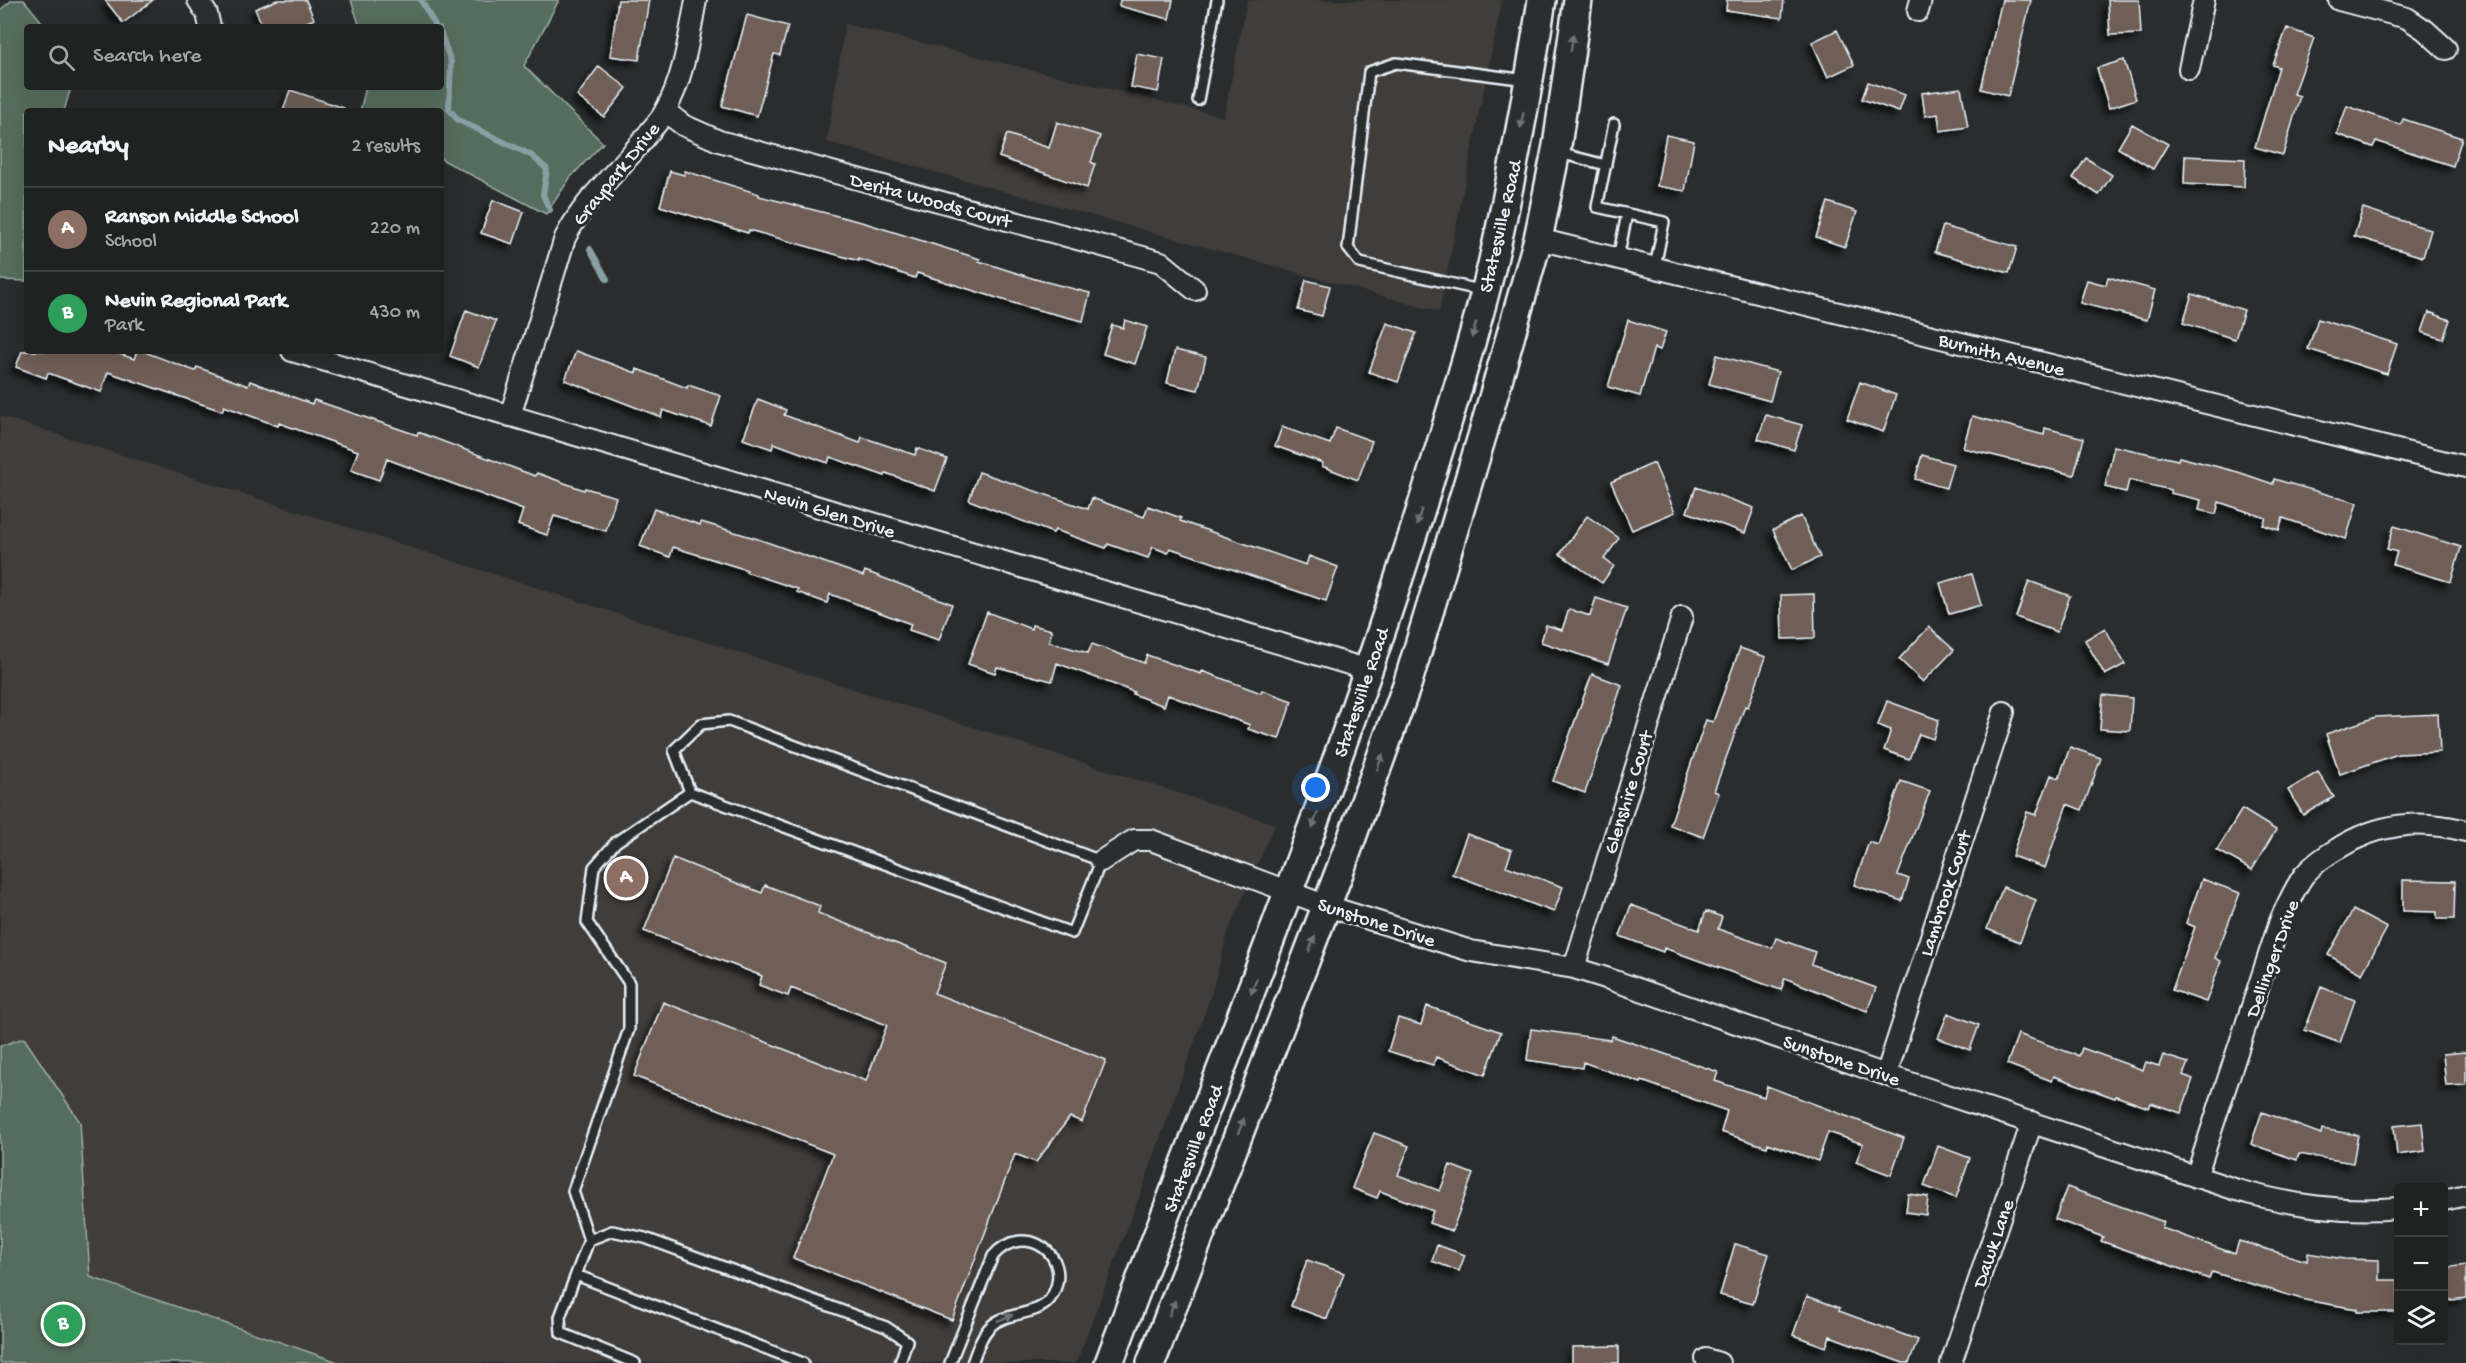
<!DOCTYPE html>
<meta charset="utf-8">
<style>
body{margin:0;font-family:"Gochi Hand",sans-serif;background:#282a2a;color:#f1f3f6}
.controls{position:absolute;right:18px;bottom:18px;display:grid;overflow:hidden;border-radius:6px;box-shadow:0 6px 24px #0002}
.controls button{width:54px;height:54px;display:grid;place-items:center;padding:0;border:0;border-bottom:2px solid #3d3f40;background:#202222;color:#f1f3f6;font:30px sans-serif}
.you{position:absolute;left:1316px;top:788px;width:21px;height:21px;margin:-15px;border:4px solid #fff;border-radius:50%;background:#1a73e8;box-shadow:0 0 0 9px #1a73e833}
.badge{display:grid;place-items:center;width:39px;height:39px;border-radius:50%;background:#b45309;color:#fff;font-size:20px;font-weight:700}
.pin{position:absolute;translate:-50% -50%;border:3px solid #fff;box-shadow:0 2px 6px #0006}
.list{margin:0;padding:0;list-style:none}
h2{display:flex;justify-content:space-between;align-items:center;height:78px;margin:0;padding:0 24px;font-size:26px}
h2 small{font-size:20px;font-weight:400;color:#a2a4a5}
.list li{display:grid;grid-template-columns:39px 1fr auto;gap:18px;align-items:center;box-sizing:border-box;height:84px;padding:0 24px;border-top:2px solid #3d3f40}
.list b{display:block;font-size:22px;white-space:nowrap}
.list p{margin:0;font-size:20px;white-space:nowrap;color:#a2a4a5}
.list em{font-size:20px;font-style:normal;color:#a2a4a5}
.icon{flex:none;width:33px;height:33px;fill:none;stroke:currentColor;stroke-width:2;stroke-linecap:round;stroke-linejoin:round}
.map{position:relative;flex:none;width:2466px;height:1363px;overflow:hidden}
.search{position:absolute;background:#202222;box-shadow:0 6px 24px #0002;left:24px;top:24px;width:420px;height:66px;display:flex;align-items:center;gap:15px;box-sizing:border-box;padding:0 21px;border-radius:6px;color:#a2a4a5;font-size:22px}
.panel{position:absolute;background:#202222;box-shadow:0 6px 24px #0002;left:24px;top:108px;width:420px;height:246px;border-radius:6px}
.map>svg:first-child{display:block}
</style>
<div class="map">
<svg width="2466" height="1363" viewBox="0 0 2466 1363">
<defs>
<filter id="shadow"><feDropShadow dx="-5.5" dy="5.5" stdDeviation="3" flood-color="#0009"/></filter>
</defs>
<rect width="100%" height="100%" fill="#2a2d2e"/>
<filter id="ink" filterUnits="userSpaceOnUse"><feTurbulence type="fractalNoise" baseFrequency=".0167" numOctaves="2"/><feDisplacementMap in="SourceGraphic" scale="12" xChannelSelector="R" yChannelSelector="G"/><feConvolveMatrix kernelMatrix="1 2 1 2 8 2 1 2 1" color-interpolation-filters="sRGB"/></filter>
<g filter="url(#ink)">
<!-- built -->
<path fill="#3f3c3a" d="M1247,0H1502L1439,312L827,142L845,24L1224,117Z
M0,416L1275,824L1228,932L1211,995L1143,1187L1076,1363H252L0,1284Z"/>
<!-- green -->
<path fill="#556d5b" stroke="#9eafaa" stroke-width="1.5" d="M12,0H24L46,27H27V87H71L64,111H27L26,281L0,280V10Z
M351,0H559L524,66L603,143L570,178L546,214L441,159V111H360L366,87H441V27H360Z
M24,1038L80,1122L90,1277L341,1363H0V1046Z"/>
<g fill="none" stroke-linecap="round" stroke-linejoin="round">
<!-- stream -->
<path stroke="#8a9fa4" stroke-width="6" d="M421,0L436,27
M441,34L451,62L449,109L458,120L531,155L547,169L543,195L550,210
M590,249L607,279"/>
</g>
<!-- building -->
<path fill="#6f5f56" stroke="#e8f1f8" stroke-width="1.5" filter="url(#shadow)" d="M105,0H153L123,23Z
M277,0H306L314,19L296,27H263L255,9Z
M618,0H649L639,60L610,56Z
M1120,0H1173L1169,19L1119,6Z
M1727,0H1784L1782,18L1726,10Z
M2002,0H2031L2008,96L1981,89Z
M2108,0H2139L2141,34L2110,35Z
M747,15L788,26L780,55L774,54L757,116L722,106Z
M2287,28L2314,38L2294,94L2300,96L2283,155L2255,147L2279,67L2273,65Z
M1837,30L1854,65L1828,77L1812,42Z
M1137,54L1164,59L1158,92L1131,87Z
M2124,60L2136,99L2109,108L2097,68Z
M599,66L627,88L604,117L577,96Z
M1868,82L1905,95L1899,112L1862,99Z
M1961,88L1968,127L1940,131L1938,114L1925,116L1922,93Z
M290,90L344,108V111H283Z
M2347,106L2401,125L2403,119L2462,138L2453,166L2376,141L2373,147L2337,134Z
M1057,122L1100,136L1091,162L1095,164L1087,188L999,157L1007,134L1049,148Z
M2132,124L2168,144L2153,169L2118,148Z
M1666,135L1694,141L1685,191L1657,186Z
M2185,156L2245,159L2244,187L2184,184Z
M2086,158L2112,175L2099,195L2073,178Z
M670,171L684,175L685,171L759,194V196L865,223L980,259L979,261L1035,279L1090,293L1083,321L1026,307L917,273L915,278L859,259V261L749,230L748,233L660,206Z
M493,200L524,212L513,244L481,233Z
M1828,202L1857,212L1845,247L1816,237Z
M2363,208L2431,230L2423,257L2354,236Z
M1943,226L2017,247L2009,273L1935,252Z
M2108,277L2155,290L2147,320L2080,303L2087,280L2106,285Z
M1306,280L1330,286L1322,316L1298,310Z
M2192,294L2244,310L2235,339L2183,323Z
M466,310L496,321L479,367L450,356Z
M2429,312L2450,320L2443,339L2422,332Z
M2318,319L2397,344L2387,374L2308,349Z
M1125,320L1147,327L1135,364L1103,354L1112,325L1123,328Z
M1628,320L1666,332L1660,350L1654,348L1640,396L1608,387Z
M1387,323L1416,333L1398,382L1369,372Z
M1175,350L1206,357L1198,390L1167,383Z
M22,351H111L134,359L137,351H142L195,371L197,367L248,386L250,381L312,404L314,400L417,435L418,432L535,476L537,473L584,490L585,488L616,497L606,531L554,516L547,535L518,525L523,510L387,459L379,480L351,470L358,451L279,423L278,426L224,406L222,411L108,372L101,392L48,373L46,378L16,367Z
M576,351L636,373L637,369L687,388L688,385L721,396L711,426L663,410L661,417L565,380Z
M1717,355L1778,372L1770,401L1709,384Z
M1860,382L1896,395L1883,432L1847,419Z
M758,399L786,410L784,415L860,443L862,437L915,455L917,448L947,459L935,491L886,473L885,476L830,457L828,463L774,443L772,449L743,439Z
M1766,415L1802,425L1794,450L1758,439Z
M1972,416L2044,435L2045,428L2084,438L2074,475L1963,448Z
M1282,427L1330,444L1336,428L1372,441L1358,480L1322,466L1323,463L1275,446Z
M2114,446L2178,460L2179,457L2238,472L2273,484L2274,479L2357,503L2346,539L2283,518L2279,530L2263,525L2266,518L2219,502L2216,514L2199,510L2201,500L2170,493L2171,490L2129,480L2126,492L2105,487Z
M1922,455L1953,464L1946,488L1915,479Z
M1654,463L1675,512L1632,530L1611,482Z
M979,472L1088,509L1092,498L1144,517L1148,506L1181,518L1180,521L1306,565L1309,556L1338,567L1326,601L1170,548L1168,553L1153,547L1148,558L1108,544L1106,548L1055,530L1053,533L969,500Z
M1696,487L1754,508L1745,533L1687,512Z
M654,509L700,525L701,522L758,539L863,576L865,571L952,604L939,640L909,630L911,624L830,594L827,603L797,592L798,589L746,572L747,570L673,547L670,557L640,546Z
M1587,516L1619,538L1604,559L1614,566L1602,583L1560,554Z
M1801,516L1820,557L1792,570L1773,530Z
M2394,526L2461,547L2451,582L2393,565L2397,552L2387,549Z
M1972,574L1981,605L1949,614L1940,583Z
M2029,581L2070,596L2057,632L2016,617Z
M1814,594L1815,638L1782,639L1781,595Z
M1596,598L1627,608L1608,664L1541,642L1546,625L1562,630L1569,609L1590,616Z
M987,612L1031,629L1032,625L1052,630L1049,642L1088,653L1092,644L1144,663L1147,655L1201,674L1202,671L1261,693L1262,690L1292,701L1279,739L1248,729L1250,725L1168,695L1164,706L1133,694L1134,692L1057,663L1052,681L997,667L995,673L968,664Z
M1929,627L1954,650L1923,682L1899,659Z
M2105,628L2125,664L2105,675L2085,640Z
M1740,648L1766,657L1748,707L1745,706L1714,791L1719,793L1703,837L1670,825L1706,720L1713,722Z
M1592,674L1622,685L1585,793L1553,781Z
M2103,695L2132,698L2130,731L2100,729Z
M1887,701L1939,720L1933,739L1919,734L1909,759L1884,750L1891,730L1878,725Z
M2438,714L2440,752L2398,754L2340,774L2326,734L2376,717Z
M2070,747L2101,758L2082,810L2067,804L2045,868L2012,856L2027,812L2036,815L2051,775L2059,778Z
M2318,772L2334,797L2303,815L2288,790Z
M1901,781L1930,791L1898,875L1909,879L1902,901L1854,885L1869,842L1878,845Z
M2242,809L2276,830L2252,870L2217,850Z
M1467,834L1512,850L1506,866L1563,887L1554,912L1452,874Z
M673,858L762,893L765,885L820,906L818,913L946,963L934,993L1106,1060L1082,1122L1070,1117L1036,1162L1015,1154L952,1320L793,1258L833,1154L634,1076L663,1002L866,1081L887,1025L791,988L788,996L759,985L762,976L644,931Z
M2202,879L2240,893L2215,958L2221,961L2206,1002L2172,990L2195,927L2186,923Z
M2403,880L2455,881L2454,919H2437V912L2403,911Z
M2003,887L2036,900L2020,942L1987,929Z
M1631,905L1699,930L1706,911L1722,917L1718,929L1772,948L1776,938L1815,952L1811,964L1876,988L1867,1011L1785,978L1781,990L1664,948L1663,952L1620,936Z
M2353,910L2387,928L2362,974L2328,955Z
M2321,987L2355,1000L2340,1043L2305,1030Z
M1427,1006L1501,1032L1485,1075L1436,1057L1433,1065L1388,1051L1398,1018L1421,1025Z
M1948,1013L1979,1025L1970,1050L1938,1038Z
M1531,1029L1610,1040L1612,1036L1718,1072L1715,1081L1764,1097L1767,1086L1904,1138L1891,1175L1856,1162L1863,1144L1828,1132L1818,1161L1768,1143L1767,1147L1721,1132L1727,1111L1642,1081L1641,1083L1583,1062L1582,1068L1527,1060Z
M2018,1034L2079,1056L2082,1048L2143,1070L2146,1062L2159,1066L2163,1055L2188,1063L2183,1075L2193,1079L2181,1113L2151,1103L2149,1108L2116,1096L2115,1098L2054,1076L2052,1081L2007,1064Z
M2466,1052V1085L2446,1086L2443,1054Z
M2262,1112L2321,1134L2322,1129L2358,1135L2353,1163L2299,1154L2297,1160L2251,1144Z
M2422,1123L2425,1151L2397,1155L2394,1126Z
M1374,1133L1409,1146L1398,1175L1440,1191L1450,1165L1473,1174L1452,1231L1429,1223L1433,1211L1380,1191L1377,1198L1352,1188Z
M1938,1146L1970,1158L1956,1198L1924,1186Z
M2067,1187L2164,1222L2162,1228L2235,1254L2239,1241L2307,1261L2308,1253L2344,1259L2379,1260V1280H2398V1312H2357V1309L2305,1300L2212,1272L2209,1279L2101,1241L2103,1237L2055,1219Z
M1908,1194L1928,1197L1926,1215L1906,1212Z
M1735,1244L1769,1254L1753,1304L1720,1295Z
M1437,1245L1465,1255L1459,1271L1432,1261Z
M1307,1260L1344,1273L1327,1319L1291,1306Z
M2466,1265V1298L2444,1301V1268Z
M1807,1296L1840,1308L1839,1311L1918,1340L1909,1363H1903L1830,1336L1826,1347L1793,1335Z
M1619,1346V1363H1572V1347Z"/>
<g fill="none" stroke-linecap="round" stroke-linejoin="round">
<!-- lane casing -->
<g stroke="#e8f1f8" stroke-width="14">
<path id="lane" d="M1198,100L1217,0
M1614,124L1597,207L1664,222L1655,267
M1559,153L1606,165
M1618,258L1627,214
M1484,291L1360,263L1348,248L1369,72L1396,63L1527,80
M729,721L1101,861L1072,933L690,792L674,750L701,724Z
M589,1240L573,1191L629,1029V983L587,922L594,867L616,842L690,792
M576,1275L803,1363
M635,1363L561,1333L560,1317L589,1240L612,1231L645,1238L886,1327L907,1341L900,1363
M950,1363L993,1256C1024,1220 1075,1255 1052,1296C1041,1317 1008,1310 991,1326C981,1335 977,1350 972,1363"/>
</g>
<!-- street casing -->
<g stroke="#e8f1f8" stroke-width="24">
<path id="street" d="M198,0L207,14L210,27
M2339,0L2407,18L2425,30L2446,49
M1918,11L1921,0
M2189,69L2204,0
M665,111L683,125L719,141L1161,262L1195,290
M1538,239L2466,467
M292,351L1369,670
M510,416L565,238C586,195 624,167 651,130C656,124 662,118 665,111C684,78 689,37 696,0
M1101,861L1134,840H1151L1327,906L1471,951L1574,968L1609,979L1886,1075L2237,1190C2291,1205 2342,1213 2398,1208
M1574,968L1682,617
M1886,1075L2004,712
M2196,1177L2280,921C2287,905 2294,889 2304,875C2313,865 2325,856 2337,849C2378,823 2419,819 2466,831
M2444,1200L2466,1195
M1706,1359L1719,1363
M1951,1363L2032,1122"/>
</g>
<!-- secondary casing -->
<g stroke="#e8f1f8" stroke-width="32">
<path id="secondary" d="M1109,1363C1221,1064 1343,769 1435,463C1455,398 1475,334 1491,269C1512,180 1528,90 1542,0
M1151,1363L1342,865L1408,682L1483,433L1538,239L1557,146L1578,0"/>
</g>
<!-- lane -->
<use href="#lane" stroke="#2a2d2e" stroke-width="9"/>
<!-- street -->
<use href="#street" stroke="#2a2d2e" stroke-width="20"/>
<!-- secondary -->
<use href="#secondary" stroke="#2a2d2e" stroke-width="27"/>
</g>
<!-- one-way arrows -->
<defs><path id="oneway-solid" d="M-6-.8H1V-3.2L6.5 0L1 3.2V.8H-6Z" transform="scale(1.5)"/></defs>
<g fill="#6c7275">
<use href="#oneway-solid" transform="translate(1572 43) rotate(-81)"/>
<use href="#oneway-solid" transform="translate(1522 120) rotate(101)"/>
<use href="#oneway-solid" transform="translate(1474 330) rotate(106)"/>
<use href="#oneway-solid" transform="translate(1419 517) rotate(107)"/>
<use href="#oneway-solid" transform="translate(1380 762) rotate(-70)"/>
<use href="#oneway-solid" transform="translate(1315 820) rotate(110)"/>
<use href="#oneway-solid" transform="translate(1312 944) rotate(-69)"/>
<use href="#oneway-solid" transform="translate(1254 986) rotate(110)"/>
<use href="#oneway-solid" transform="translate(1241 1126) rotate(-69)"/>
<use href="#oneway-solid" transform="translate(1172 1308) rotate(-69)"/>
<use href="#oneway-solid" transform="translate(1005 1318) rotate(-22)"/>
</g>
</g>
<g text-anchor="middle" stroke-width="6" stroke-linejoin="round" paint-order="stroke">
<!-- street labels -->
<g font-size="20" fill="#e8f1f8" stroke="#2a2d2e">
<text transform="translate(615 173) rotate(-51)" y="7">Graypark Drive</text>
<text transform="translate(931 199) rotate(15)" y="7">Derita Woods Court</text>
<text transform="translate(1499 226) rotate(-77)" y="7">Statesville Road</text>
<text transform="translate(2002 353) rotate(14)" y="7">Burmith Avenue</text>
<text transform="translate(830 511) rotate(17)" y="7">Nevin Glen Drive</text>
<text transform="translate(1360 692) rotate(-71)" y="7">Statesville Road</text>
<text transform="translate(1627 792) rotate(-73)" y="7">Glenshire Court</text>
<text transform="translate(1944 893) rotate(-72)" y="7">Lambrook Court</text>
<text transform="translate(1377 921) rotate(18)" y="7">Sunstone Drive</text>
<text transform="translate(2271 958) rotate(-70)" y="7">Dellinger Drive</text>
<text transform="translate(1842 1059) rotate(19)" y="7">Sunstone Drive</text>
<text transform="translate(1192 1148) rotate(-69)" y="7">Statesville Road</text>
<text transform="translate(1992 1243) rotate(-71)" y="7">Dawk Lane</text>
</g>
</g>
</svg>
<div class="controls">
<button>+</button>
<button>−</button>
<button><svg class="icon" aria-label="layers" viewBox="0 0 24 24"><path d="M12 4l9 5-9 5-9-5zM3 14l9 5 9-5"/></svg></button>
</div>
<div class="you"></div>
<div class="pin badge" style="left:626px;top:878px;background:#8d6e63">A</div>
<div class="pin badge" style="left:63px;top:1324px;background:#2e9e5b">B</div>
<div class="search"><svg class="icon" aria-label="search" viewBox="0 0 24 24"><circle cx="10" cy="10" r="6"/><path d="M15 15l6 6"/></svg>Search here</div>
<section class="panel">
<h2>Nearby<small>2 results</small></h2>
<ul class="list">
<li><span class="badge" style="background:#8d6e63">A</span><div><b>Ranson Middle School</b><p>School</p></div><em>220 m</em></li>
<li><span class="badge" style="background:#2e9e5b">B</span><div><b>Nevin Regional Park</b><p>Park</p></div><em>430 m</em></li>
</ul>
</section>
</div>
